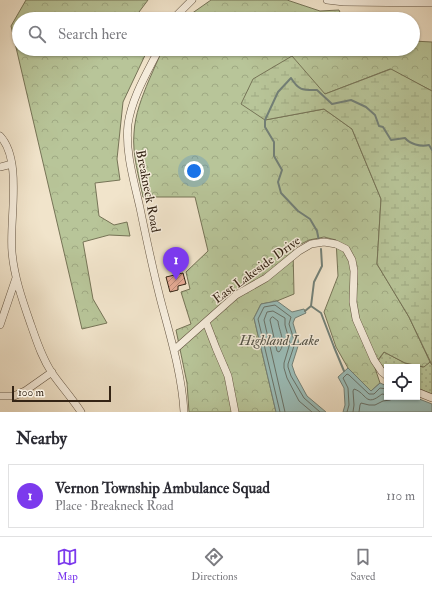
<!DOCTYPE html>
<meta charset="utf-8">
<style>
body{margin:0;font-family:"IM FELL Double Pica",serif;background:#f7f7f7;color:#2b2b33}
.controls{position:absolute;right:12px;bottom:12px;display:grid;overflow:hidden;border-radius:0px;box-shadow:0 1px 3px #0004}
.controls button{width:36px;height:36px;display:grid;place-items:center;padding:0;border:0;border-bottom:1px solid #e1e1e2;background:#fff;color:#2b2b33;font:20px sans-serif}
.scale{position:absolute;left:12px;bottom:10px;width:99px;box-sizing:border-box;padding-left:4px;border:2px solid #342415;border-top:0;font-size:11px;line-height:14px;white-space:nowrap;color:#342415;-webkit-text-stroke:3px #f6eddd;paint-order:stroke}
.you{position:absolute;left:194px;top:171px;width:14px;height:14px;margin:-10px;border:3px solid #fff;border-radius:50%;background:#1a73e8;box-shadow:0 0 0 6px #1a73e833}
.badge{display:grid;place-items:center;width:26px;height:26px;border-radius:50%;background:#7c3aed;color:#fff;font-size:13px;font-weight:700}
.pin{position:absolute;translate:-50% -33px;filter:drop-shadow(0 1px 2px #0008)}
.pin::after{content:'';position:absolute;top:21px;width:14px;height:12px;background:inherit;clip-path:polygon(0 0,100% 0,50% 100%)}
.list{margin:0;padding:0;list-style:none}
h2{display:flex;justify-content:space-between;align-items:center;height:52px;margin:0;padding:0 16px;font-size:17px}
h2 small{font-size:13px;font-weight:400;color:#7c7c81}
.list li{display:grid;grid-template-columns:26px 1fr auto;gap:12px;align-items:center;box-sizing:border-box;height:64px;margin:0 8px 8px;padding:0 8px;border:1px solid #e1e1e2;border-radius:0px}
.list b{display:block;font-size:15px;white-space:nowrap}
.list p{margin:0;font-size:13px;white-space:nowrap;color:#7c7c81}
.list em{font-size:13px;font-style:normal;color:#7c7c81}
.icon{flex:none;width:22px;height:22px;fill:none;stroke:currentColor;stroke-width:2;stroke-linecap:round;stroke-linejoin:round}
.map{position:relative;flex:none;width:432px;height:412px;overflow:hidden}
.search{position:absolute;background:#fff;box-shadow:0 1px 3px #0004;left:12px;right:12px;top:12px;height:44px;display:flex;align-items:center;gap:10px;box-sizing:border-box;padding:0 14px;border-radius:22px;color:#7c7c81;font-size:15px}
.sheet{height:124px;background:#fff}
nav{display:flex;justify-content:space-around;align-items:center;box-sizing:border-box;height:56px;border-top:1px solid #e1e1e2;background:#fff;font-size:11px;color:#7c7c81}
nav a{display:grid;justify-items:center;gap:2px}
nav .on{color:#7c3aed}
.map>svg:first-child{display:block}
</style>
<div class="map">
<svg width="432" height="412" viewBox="0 0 432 412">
<defs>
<pattern id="green-dots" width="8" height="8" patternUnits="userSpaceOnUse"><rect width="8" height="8" fill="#b8c599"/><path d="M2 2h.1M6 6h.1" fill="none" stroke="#9fa983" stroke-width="1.8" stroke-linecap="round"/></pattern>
<pattern id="forest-crowns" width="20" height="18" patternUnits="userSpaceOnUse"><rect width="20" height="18" fill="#b8c599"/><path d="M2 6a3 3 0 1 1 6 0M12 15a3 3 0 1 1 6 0" fill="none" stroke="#9fa983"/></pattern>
<pattern id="wetland-marsh" width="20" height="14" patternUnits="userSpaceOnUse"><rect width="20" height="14" fill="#b8c599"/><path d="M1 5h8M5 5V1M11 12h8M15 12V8" fill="none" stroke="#9fa983"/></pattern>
<pattern id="building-hatch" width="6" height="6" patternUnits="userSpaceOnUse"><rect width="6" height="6" fill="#e6ab95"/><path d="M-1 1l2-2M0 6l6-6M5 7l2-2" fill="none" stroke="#bb8b78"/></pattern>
</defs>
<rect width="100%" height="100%" fill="#f1e4cb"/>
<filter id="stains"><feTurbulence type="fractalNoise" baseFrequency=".005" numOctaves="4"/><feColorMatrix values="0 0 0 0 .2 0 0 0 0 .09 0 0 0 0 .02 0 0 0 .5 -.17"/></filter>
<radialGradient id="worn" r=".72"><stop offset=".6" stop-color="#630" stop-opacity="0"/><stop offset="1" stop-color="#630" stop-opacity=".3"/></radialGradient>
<!-- green -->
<path fill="url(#green-dots)" stroke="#767457" d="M384,352L405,363L423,367L430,362L432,365V394L417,388V367H387V372L378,361Z"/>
<!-- forest -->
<path fill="url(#forest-crowns)" stroke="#767457" d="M26,0H148L136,16L137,19H19V49H148L123,102L117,159L120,180L95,183L99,216L114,225L127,222L130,236L109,235L83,242L93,299L107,323L82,329L11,26Z
M211,0H287L320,11L339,10L343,19H185L191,14Z
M413,41L432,42V91L390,69L325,94L265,120L324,109L352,129L381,199L377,264L409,317L430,362L424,367L405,363L384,352L374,365L380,383L371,391L348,368L336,347L324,312L338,276L336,240L324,237L309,240L293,248L294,294L277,301L261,304L254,318L276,412H189L187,383L176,330L191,324L181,292L190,289L186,272L208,251L195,197H143C139,177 132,154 134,133C135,114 142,97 149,80C154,69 158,59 163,49H413Z"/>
<!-- wetland -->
<path fill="url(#wetland-marsh)" stroke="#767457" d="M292,56L325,94L391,69L432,91V365L409,317L377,264L381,199L352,129L324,109L265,120L241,104L253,79Z"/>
<!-- water -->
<path fill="#9bbeba" stroke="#728078" d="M277,301L292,312L304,309L306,313L295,318L293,323L299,343L292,365L295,374L307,396L326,412H276L254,318L261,304Z
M348,368L371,391L380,383L387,386V397H414L432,404V412H343L345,405L344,388L338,377Z"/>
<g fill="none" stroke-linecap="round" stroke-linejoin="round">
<!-- shore -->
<path stroke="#687168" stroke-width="1" d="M273,317L278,321C279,332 287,343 279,352L277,351L270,320L271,318Z
M280,412L258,319L264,307L275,305L291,317L289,324L295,343L288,364V367L291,376L304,398L320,412
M285,412L264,320L267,312L273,311L285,318V325L290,343L284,363V368L287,378L299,401L312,412
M347,412L349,405L348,388L343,378L347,374L349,375L369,394H374L380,388L387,389
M353,412L354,405L353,391L354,389C367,393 365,408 382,394L387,395
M359,412L360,405L361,403L369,405H375L383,401L390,400L396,397"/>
<!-- stream -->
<path stroke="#728078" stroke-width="2" d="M319,241L317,231L310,219L298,211L281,193L278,182L282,170L274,156V142L265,127V120L278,92L291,78C299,91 303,90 317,90L332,104L351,100L366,107L375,115L379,126L383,127L391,140L405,138C410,144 420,147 429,145L432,150
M311,306L321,313L334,347L344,371
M305,311L311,306L314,282L322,266L321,249"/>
</g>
<!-- building -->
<path fill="url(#building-hatch)" stroke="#342415" d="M183,273L186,284L178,286V290L170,292L166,277Z"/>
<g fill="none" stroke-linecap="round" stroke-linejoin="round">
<!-- minor casing -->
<g stroke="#635442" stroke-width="8">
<path id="minor" d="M327,0L344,2L432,3
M175,19L177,15L192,0
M159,49C147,73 132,97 128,124C125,152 134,181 140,208C147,242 154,276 163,309C172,342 182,377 184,412
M0,136C23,160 9,220 12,252C14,277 23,302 31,325C37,342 42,358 52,373C61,386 72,398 81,412
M0,167L12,164
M206,322L216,348L228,376L235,412
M0,325L16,278
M174,350L236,295L266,278L299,251L311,244L324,242L336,244L346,249L352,260L354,271L353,302L356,319L374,360L382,372L387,376
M417,392L432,398
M0,396H14L25,391L52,372"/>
</g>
<!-- minor -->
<use href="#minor" stroke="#f6eddd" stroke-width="7"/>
</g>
<g text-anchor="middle" stroke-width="3" stroke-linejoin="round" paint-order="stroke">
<!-- street labels -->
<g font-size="13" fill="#342415" stroke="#f6eddd">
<text transform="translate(149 191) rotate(79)" y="5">Breakneck Road</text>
<text transform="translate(256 269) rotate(-36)" y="5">East Lakeside Drive</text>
</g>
<!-- water labels -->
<g font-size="14" font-style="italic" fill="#535247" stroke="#f6eddd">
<text x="279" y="345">Highland Lake</text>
</g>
</g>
<rect width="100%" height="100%" filter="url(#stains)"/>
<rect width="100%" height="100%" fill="url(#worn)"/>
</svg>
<div class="controls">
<button><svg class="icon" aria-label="locate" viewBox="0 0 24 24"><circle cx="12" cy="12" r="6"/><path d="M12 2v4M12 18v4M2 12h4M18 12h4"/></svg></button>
</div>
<div class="scale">100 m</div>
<div class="you"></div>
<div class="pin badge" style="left:176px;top:280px">1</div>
<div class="search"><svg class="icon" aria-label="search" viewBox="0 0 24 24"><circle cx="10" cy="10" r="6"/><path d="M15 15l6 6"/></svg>Search here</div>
</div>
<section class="sheet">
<h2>Nearby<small></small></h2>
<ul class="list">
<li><span class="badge">1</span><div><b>Vernon Township Ambulance Squad</b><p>Place · Breakneck Road</p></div><em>110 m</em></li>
</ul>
</section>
<nav>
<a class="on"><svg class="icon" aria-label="map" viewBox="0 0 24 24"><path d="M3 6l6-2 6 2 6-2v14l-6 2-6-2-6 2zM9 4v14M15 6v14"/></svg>Map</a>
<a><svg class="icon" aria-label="directions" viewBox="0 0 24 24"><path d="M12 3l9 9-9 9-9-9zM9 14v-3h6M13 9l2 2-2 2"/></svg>Directions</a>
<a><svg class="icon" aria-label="saved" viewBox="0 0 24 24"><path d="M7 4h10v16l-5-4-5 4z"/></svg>Saved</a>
</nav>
